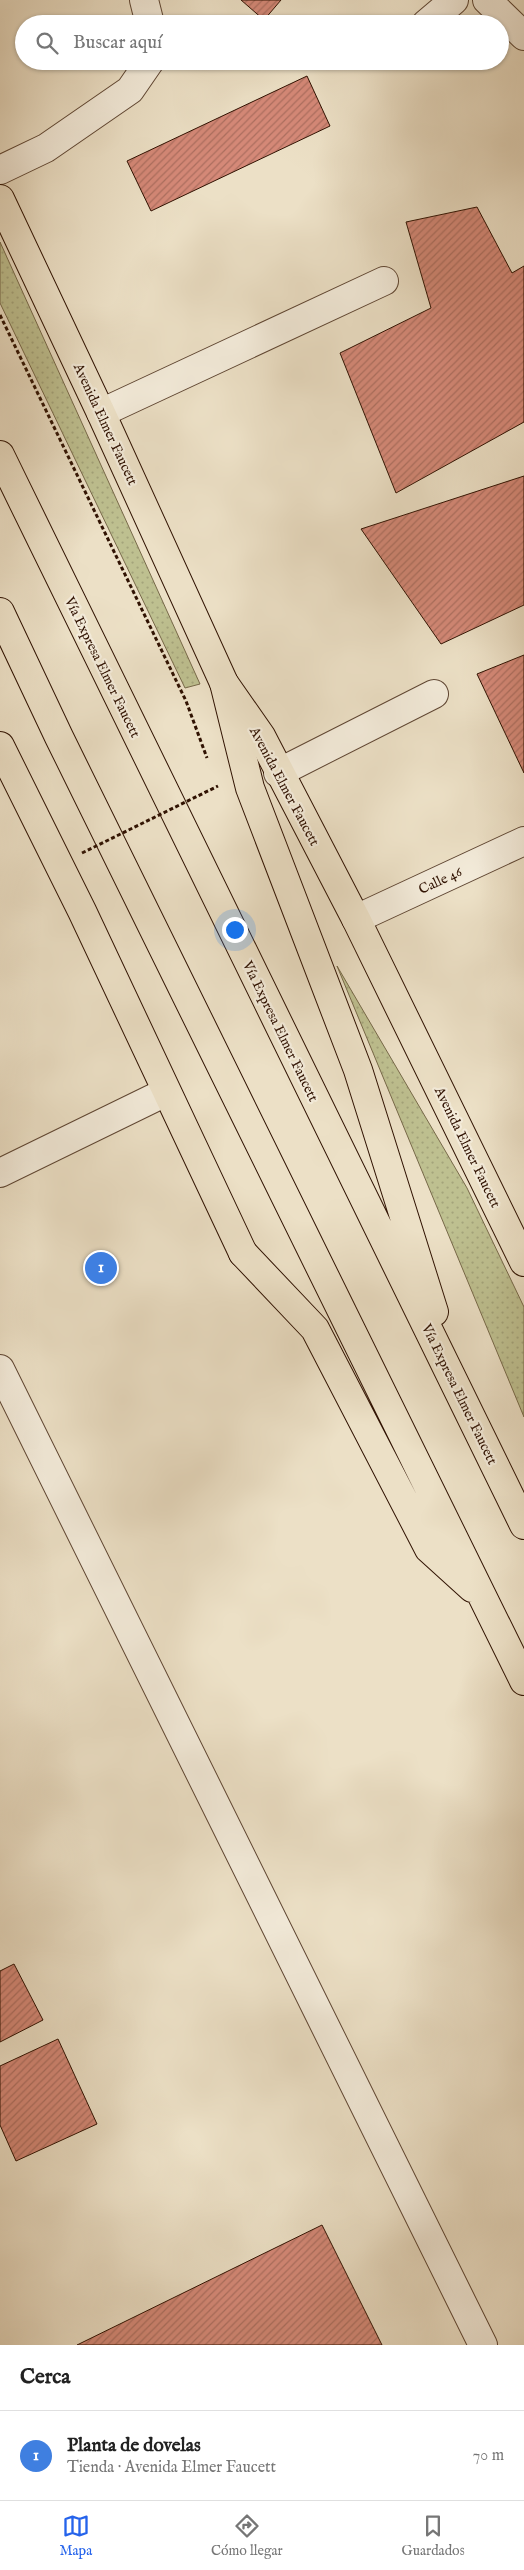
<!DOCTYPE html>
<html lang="es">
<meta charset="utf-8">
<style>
body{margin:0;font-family:"IM FELL English",serif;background:#f6f6f6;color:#222}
.you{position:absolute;left:234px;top:929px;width:18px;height:18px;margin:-12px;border:4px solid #fff;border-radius:50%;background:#1a73e8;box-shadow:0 0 0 8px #1a73e833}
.badge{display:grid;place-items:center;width:32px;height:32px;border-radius:50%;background:#2563eb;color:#fff;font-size:16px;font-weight:700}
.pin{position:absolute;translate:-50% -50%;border:2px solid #fff;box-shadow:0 1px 5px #0006}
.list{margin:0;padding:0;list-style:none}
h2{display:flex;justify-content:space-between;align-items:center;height:65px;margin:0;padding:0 20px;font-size:21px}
h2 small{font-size:16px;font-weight:400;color:#767676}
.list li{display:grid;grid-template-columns:32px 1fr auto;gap:15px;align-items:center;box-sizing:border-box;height:90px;padding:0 20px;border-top:1px solid #e0e0e0}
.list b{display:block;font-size:19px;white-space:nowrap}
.list p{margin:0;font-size:16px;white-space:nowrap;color:#767676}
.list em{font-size:16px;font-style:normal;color:#767676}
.icon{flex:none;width:28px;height:28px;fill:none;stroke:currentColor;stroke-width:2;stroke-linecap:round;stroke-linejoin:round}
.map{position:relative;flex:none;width:524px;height:2345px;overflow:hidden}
.search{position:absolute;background:#fff;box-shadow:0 1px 4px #0004;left:15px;right:15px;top:15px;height:55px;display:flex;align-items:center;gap:12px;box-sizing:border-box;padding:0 18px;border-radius:28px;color:#767676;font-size:19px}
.sheet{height:155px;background:#fff}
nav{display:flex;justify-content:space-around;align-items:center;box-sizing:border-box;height:70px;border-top:1px solid #e0e0e0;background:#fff;font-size:14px;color:#767676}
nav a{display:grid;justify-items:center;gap:2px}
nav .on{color:#2563eb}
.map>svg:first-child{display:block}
</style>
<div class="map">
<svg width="524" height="2345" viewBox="0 0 524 2345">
<defs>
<pattern id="grass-dots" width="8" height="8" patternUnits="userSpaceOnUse" patternTransform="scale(1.25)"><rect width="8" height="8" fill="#bec090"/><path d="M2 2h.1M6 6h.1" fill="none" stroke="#a4a47b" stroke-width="1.8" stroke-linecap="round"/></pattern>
<pattern id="building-hatch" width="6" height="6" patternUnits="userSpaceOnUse" patternTransform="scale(1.25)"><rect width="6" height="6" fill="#d58978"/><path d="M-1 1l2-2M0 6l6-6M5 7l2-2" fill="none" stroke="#ad6f60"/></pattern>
</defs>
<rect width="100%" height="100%" fill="#ece0c6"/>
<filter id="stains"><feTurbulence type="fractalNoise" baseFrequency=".004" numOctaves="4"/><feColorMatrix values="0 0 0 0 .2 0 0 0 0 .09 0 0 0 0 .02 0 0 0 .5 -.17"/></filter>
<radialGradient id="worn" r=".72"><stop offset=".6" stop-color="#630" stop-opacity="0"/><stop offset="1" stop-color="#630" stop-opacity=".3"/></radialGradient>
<!-- grass -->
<path fill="url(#grass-dots)" stroke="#776949" d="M0,242L200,684L185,688L0,303Z
M337,966L467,1188L524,1307V1417Z"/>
<!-- building -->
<path fill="url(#building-hatch)" stroke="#301202" d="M241,0H281L264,20Z
M307,76L330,126L151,211L127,161Z
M477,207L512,273L524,266V422L396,493L340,353L431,308L406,222Z
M524,476V605L441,644L361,529Z
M524,655V773L477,674Z
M14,1964L43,2020L0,2042V1971Z
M58,2039L97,2124L16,2161L0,2125V2066Z
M322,2225L382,2345H77Z"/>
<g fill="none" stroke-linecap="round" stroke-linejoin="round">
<!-- minor casing -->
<g stroke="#5f4633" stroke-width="30">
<path id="minor" d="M144,0L150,24
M487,0L524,36
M426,24L454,0
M0,170L46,148L130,90L150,61
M101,413L384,281
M278,773L434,694
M356,919L524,841
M0,1173L166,1092
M0,1369L483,2345"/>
</g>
<!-- major casing -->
<g stroke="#301202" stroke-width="30">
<path id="major" d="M0,199L101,413L224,683L261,736L356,919L524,1262
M0,746L82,911L243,1253"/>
</g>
<!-- highway casing -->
<g stroke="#301202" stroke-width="30">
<path id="highway" d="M0,455L524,1525
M0,612L59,737L524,1681
M224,683L250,788L358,1070L434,1312
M243,1253L315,1329L429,1549L472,1588"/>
</g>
<!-- path -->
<path stroke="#301202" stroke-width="3" stroke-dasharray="4 2.5" stroke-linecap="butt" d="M0,315L186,701L207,758"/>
<!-- minor -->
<use href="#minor" stroke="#f3ebda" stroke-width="28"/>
<!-- major -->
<use href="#major" stroke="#ece0c6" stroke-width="28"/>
<!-- highway -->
<use href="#highway" stroke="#ece0c6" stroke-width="28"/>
<!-- path-bridge -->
<path stroke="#301202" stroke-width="3" stroke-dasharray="4 2.5" stroke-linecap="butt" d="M82,853L218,786"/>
</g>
<g text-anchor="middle" stroke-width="4.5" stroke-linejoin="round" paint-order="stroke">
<!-- street labels -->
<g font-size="14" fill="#301202" stroke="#f3ebda">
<text transform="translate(106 424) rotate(65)" y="5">Avenida Elmer Faucett</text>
<text transform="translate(103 667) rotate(64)" y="5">Vía Expresa Elmer Faucett</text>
<text transform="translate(285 786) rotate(62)" y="5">Avenida Elmer Faucett</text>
<text transform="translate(440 880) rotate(-25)" y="5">Calle 46</text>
<text transform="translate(281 1031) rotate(64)" y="5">Vía Expresa Elmer Faucett</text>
<text transform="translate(468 1147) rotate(64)" y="5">Avenida Elmer Faucett</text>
<text transform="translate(460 1394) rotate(64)" y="5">Vía Expresa Elmer Faucett</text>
</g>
</g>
<rect width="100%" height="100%" filter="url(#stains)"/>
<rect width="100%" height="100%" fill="url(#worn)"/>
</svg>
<div class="you"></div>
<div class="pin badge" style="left:101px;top:1268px;background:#3f7fe0">1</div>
<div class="search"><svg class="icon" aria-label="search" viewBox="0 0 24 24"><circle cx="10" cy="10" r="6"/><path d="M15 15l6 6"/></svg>Buscar aquí</div>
</div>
<section class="sheet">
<h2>Cerca<small></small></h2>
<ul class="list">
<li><span class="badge" style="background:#3f7fe0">1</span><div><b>Planta de dovelas</b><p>Tienda · Avenida Elmer Faucett</p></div><em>70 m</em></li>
</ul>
</section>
<nav>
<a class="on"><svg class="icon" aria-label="map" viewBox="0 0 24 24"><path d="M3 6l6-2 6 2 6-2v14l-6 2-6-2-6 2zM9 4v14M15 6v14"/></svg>Mapa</a>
<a><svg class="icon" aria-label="directions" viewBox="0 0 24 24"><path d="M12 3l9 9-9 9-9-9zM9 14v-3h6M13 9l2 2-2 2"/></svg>Cómo llegar</a>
<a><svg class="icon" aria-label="saved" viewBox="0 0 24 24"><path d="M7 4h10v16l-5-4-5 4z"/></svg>Guardados</a>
</nav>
